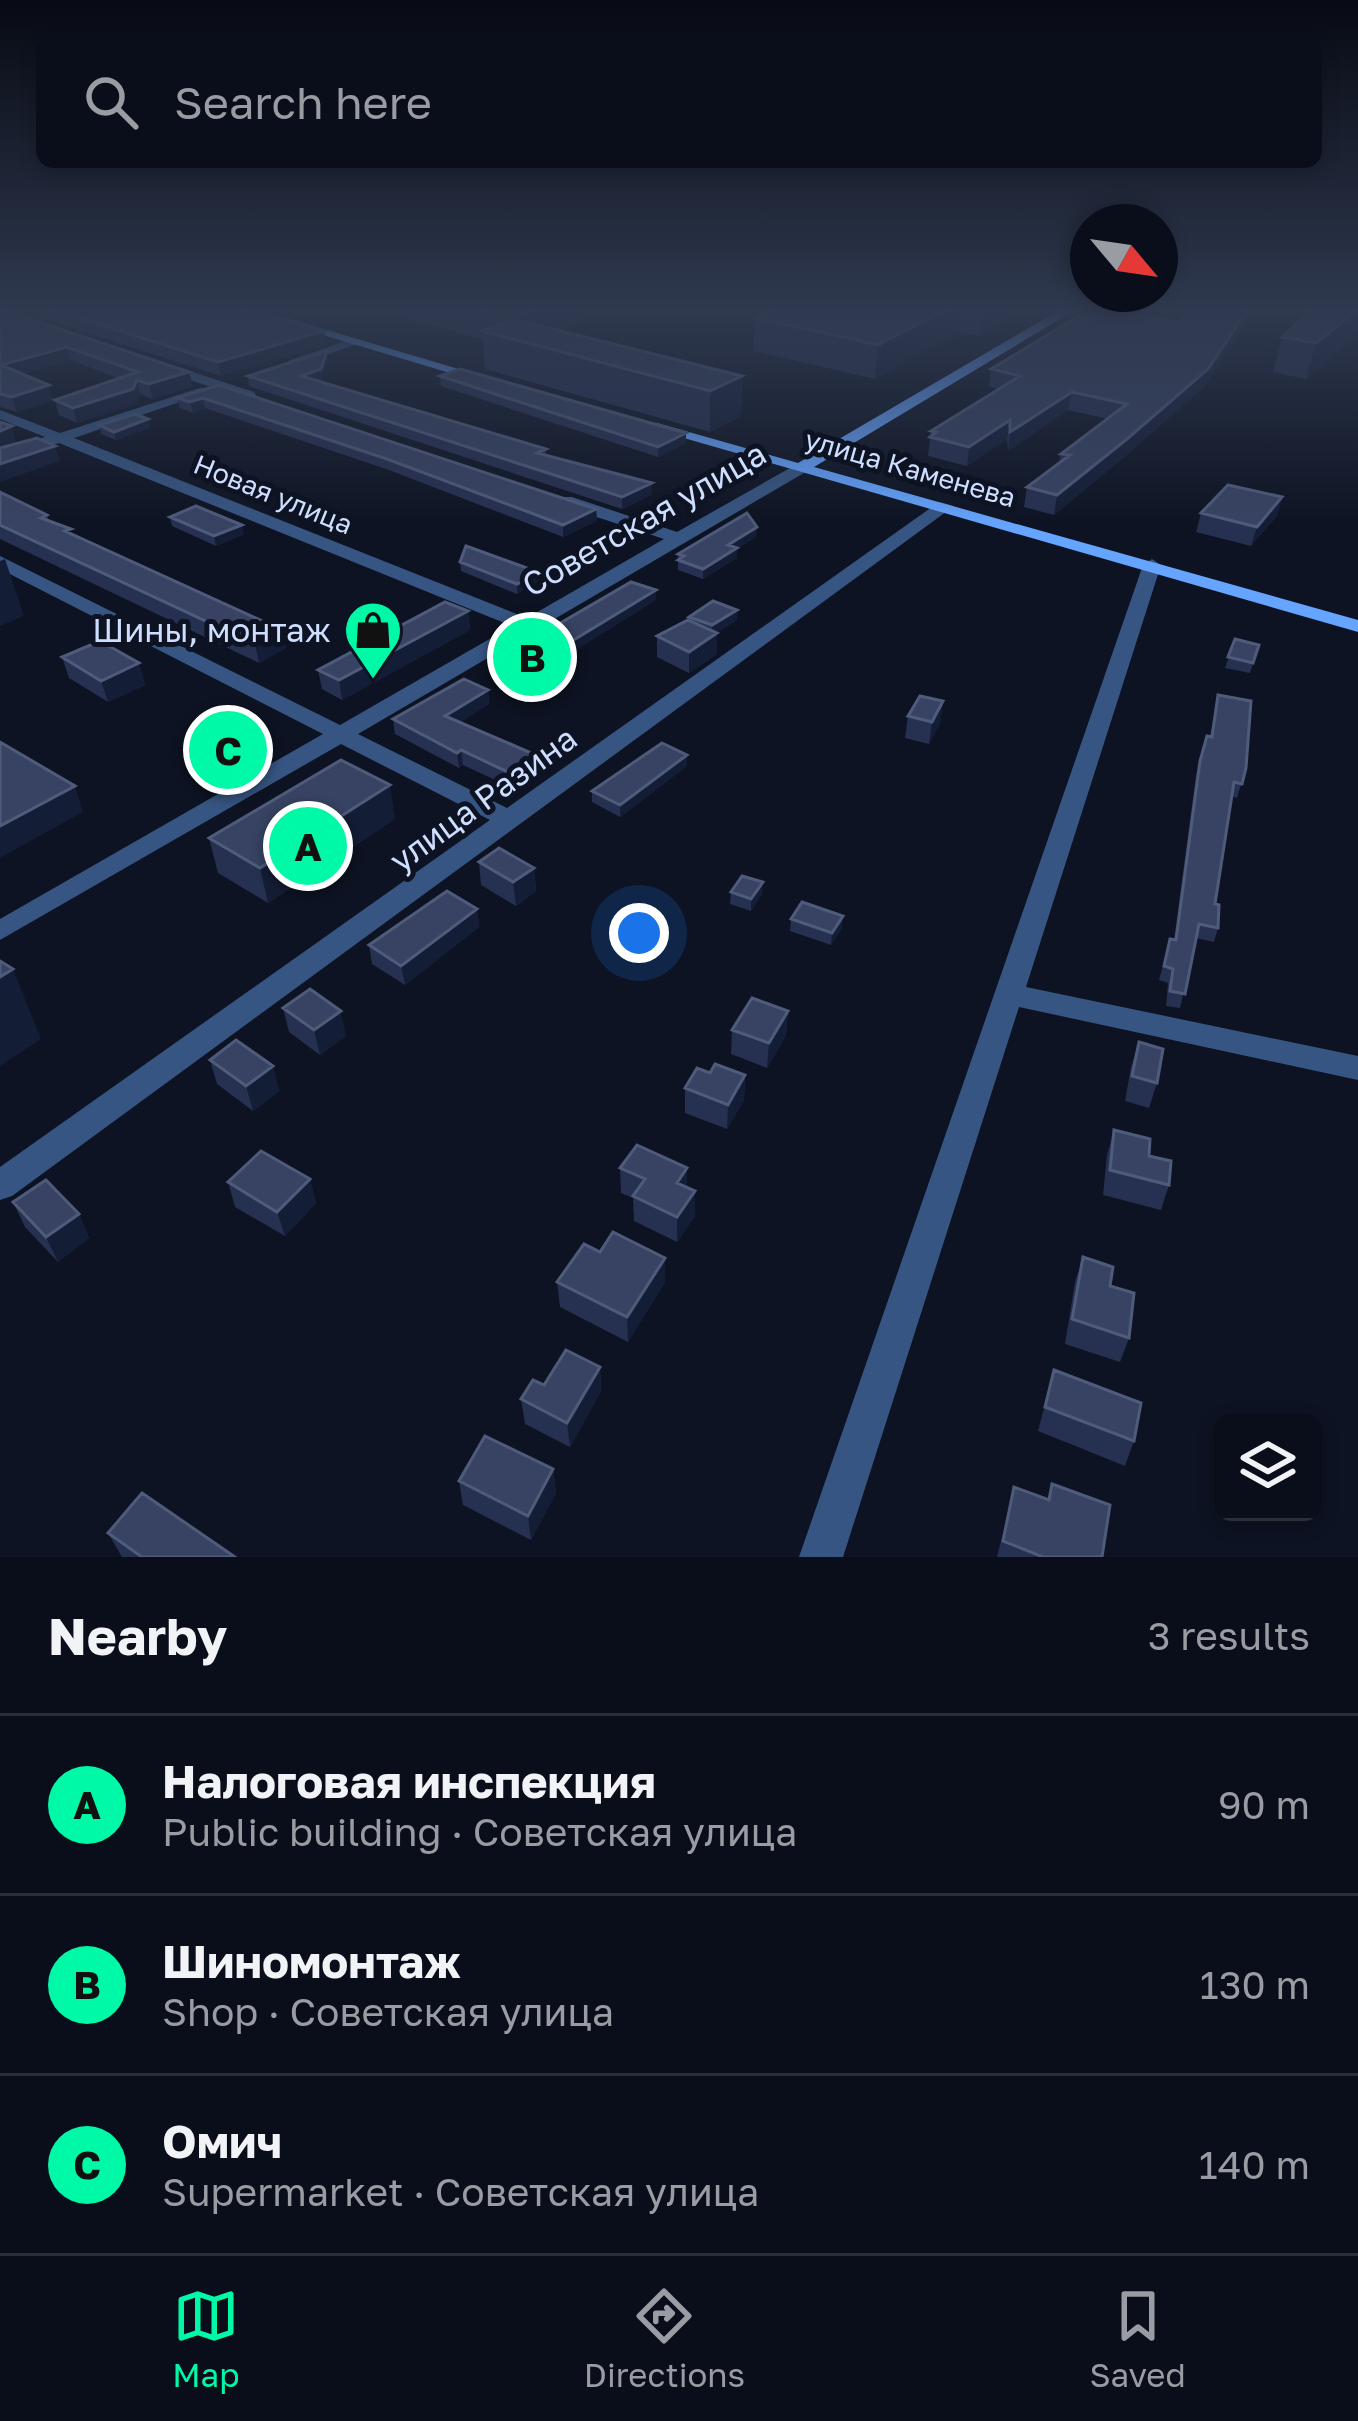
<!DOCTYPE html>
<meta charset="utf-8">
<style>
body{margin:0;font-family:"Golos Text",sans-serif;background:#131723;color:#f1f3f6}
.controls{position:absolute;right:36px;bottom:36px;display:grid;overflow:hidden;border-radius:18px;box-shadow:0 6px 18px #0003}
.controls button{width:108px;height:108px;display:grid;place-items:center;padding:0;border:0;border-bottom:3px solid #2a2e39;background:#0a0e1a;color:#f1f3f6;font:60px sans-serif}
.compass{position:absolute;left:1070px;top:204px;width:108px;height:108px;border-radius:50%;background:#0a0e1a;box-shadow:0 6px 18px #0003;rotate:119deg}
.you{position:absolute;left:639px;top:933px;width:42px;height:42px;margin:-30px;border:9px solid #fff;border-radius:50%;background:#1a73e8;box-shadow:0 0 0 18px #1a73e833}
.badge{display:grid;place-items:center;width:78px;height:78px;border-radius:50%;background:#00f9a6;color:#111;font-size:39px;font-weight:700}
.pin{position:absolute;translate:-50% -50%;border:6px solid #fff;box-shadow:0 3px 12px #0006}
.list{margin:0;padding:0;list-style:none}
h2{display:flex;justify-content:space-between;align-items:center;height:156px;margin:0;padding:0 48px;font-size:51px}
h2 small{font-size:39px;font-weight:400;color:#999ca2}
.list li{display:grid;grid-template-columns:78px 1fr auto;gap:36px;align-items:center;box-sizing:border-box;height:180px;padding:0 48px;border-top:3px solid #2a2e39}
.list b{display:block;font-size:45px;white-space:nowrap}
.list p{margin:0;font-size:39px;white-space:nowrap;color:#999ca2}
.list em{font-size:39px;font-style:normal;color:#999ca2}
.icon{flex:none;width:66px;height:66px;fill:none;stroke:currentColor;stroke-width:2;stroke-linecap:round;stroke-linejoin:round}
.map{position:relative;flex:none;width:1358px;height:1557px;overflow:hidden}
.search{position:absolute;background:#0a0e1a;box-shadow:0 6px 18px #0003;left:36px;right:36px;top:36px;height:132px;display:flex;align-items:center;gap:30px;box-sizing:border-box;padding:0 42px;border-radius:18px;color:#999ca2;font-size:45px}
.sheet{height:696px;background:#0a0e1a}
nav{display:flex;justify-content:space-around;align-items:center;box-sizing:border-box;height:168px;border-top:3px solid #2a2e39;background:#0a0e1a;font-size:33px;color:#999ca2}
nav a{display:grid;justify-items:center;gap:6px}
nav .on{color:#00f9a6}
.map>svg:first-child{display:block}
</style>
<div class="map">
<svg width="1358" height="1557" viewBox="0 0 1358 1557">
<rect width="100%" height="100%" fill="#0d1322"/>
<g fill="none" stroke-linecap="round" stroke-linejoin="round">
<!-- street -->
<path fill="#375582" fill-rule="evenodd" d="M351,339L363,342L300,364L288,361Z
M162,362L254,392L256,395L244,398L157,369L155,366Z
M200,388L212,391L74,438L527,618L664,539L560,505V497H572L677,532L797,464H809V470L358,734L507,808L939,502L954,506L12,1196L0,1200V1167L490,820L341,744L0,940V919L323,734L0,569V556L340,725L512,626L59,443L0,462V452L45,437L0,419V410L60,433Z
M1152,559L1161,565L1026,987L1358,1056V1080L1019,1007L843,1557H799L1143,565Z"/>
<!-- secondary -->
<path fill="#65a4ff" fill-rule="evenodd" d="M233,308H253L492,379L480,382Z
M1063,308H1078L814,467L1358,620V632L649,428L657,423L798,463Z"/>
</g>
<!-- wall -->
<path fill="#263050" d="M10,308H251L252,311L324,331L326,345L221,376Z
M364,308H584L585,320L558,330L742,376L741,416L710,432L485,369L483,339Z
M776,308H1023L980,336L960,332L875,379L753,351L755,318Z
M1196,308H1252L1250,317L1204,387L1123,458L1054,515L1024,507L1027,487L1059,463L1061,454L1108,419L1068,410L1008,451L1007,439L967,466L928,456L931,431L999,389L989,387L991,369L1180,322Z
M1358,308V334L1306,379L1273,372L1282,337Z
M0,309L193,386L152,399L140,394L136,404L77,423L59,415L55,400L120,379L71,360L23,374L53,400L17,412L0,407Z
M328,360L322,379L317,381L546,449V456L652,494L622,509L249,386L248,376Z
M440,376L686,433V443L658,457L441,386Z
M219,385L596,509L597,521L563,537L389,470L205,408L193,413L180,408L177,398Z
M148,419L150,428L116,440L101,434L99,425Z
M0,492L47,515L49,521L72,534L282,630L286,648L259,663L0,539Z
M1282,497L1277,516L1251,546L1196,532L1201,513Z
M170,517L244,534L216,546L172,526Z
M756,537L737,549V558L703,579L678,570V554Z
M460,562L539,581L517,594L461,571Z
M656,600L540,672L514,660V650Z
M468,611L470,630L342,700L322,689L318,670Z
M689,617L737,620L716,633L717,654L689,673L657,657V636L689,620Z
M1235,639L1259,645L1250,673L1225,668Z
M62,657L139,663L145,685L108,702L69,678Z
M488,690L489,704L460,722L537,770L512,788L463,765L459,768L395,734L393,719Z
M1218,695L1246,768L1237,798L1232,796L1215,904L1218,928L1214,942L1196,938L1180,1008L1166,1006L1168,983L1159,980L1170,939L1174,940L1196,775L1207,736H1210Z
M943,701L940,723L929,744L905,738L908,716Z
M687,766L620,817L592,802V791Z
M395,819L268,903L218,873L209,838Z
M479,862L534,868L536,891L516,906L481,885Z
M731,892L762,894L751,911L730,904Z
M477,909L479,927L405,985L372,964L369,945Z
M791,919L842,928L831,945L790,931Z
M283,1008L346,1036L320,1055L289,1032Z
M788,1011L786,1035L767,1068L731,1054L732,1030Z
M1139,1042L1157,1083L1149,1108L1125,1101L1131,1067Z
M210,1060L273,1066L279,1091L253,1111L217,1084Z
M710,1073L745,1075L744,1100L727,1129L685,1113V1088Z
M1114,1130L1149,1156L1169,1185L1161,1210L1103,1195L1107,1155Z
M620,1168L695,1191V1216L677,1242L634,1221L633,1198L621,1193Z
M310,1179L316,1203L285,1236L235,1207L228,1182Z
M13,1202L79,1214L89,1238L58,1262L25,1227Z
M600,1252L665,1258V1282L628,1342L560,1307L557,1282Z
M1083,1257L1110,1286L1129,1338L1120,1362L1065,1344L1075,1282Z
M600,1367L601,1391L570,1447L525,1424L521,1399L544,1385Z
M1054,1370L1134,1441L1125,1466L1038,1431Z
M553,1469L556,1493L531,1540L463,1505L459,1481Z
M1052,1484L1102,1557H997L1014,1487L1047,1500Z
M108,1533L235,1557H122Z"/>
<!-- shaded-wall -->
<path fill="#141d36" d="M537,308H584L585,320L527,343L514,339L512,318Z
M948,308H963L960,332L875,379L878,345Z
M983,308H1023L980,336Z
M1249,308H1252L1250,317L1204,387L1123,458L1054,515L1057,495Z
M1358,309V334L1306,379L1316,343Z
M324,331L326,345L221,376L218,362Z
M67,347L71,360L6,379L1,365Z
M327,351L328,360L322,379L303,386L301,376Z
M189,372L193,386L152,399L149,384Z
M742,376L741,416L710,432V391Z
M137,380L140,394L136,404L77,423L73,408Z
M49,385L53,400L17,412L12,397Z
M1072,392L1068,410L1008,451L1010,432Z
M203,398L205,408L193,413L190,402Z
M148,419L150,428L116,440L114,432Z
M1010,420L1007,439L967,466L969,447Z
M12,426L16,442L0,448V431Z
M686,433V443L658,457V447Z
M55,446L60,461L0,482V464Z
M652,483V494L622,509V497Z
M1282,497L1277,516L1251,546L1257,527Z
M596,509L597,521L563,537V525Z
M242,525L244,534L216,546L214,536Z
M757,527L756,537L737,549V558L703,579V569L728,545Z
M5,559L24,616L0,626V561Z
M538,572L539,581L517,594V584Z
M656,590V600L540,672L539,661Z
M737,610V620L712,636V625Z
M468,611L470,630L342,700L339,680Z
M282,630L286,648L259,663L255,644Z
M717,633V654L689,673V652Z
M139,663L145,685L108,702L101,681Z
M488,690L489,704L447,731L445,716Z
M943,701L940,723L929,744L932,722Z
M461,750L463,765L459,768L457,753Z
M536,755L537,770L512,788L510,773Z
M687,755V766L620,817V805Z
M390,785L395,819L268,903L260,868Z
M75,786L83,812L0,858V826Z
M534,868L536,891L516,906L513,882Z
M763,882L762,894L751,911V899Z
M477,909L479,927L405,985L401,966Z
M843,916L842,928L831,945L832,933Z
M13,969L41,1039L0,1066V977Z
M341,1011L346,1036L320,1055L314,1030Z
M788,1011L786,1035L767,1068L769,1043Z
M273,1066L279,1091L253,1111L246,1086Z
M745,1075L744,1100L727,1129L728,1105Z
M687,1168V1193L677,1183Z
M310,1179L316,1203L285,1236L277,1212Z
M695,1191V1216L677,1242V1217Z
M79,1214L89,1238L58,1262L46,1237Z
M665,1258V1282L628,1342L627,1317Z
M600,1367L601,1391L570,1447L567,1423Z
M553,1469L556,1493L531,1540L528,1516Z"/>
<!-- building -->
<path fill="#384363" stroke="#4f5b7b" stroke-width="3" d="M47,308H244L324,331L218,362Z
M475,308H537L512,318Z
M776,308H948L878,345L755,318Z
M1092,308L1180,322L1196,308H1249L1208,369L1127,439L1057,495L1027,487L1070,455L1061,454L1127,404L1072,392L1010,432V420L969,447L930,437L936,432L931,431L1020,376L991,369Z
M1314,308H1358V309L1316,343L1282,337Z
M0,309L189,372L149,384L137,380L133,389L73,408L55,400L138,372L67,347L1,365L49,385L12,397L0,394Z
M513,319L742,376L710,391L482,331Z
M327,351L321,369L301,376L546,449L537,453L652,483L622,497L248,376Z
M460,369L686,433L658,447L440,376Z
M219,385L596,509L563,525L387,459L203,398L190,402L177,398Z
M135,414L148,419L114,432L99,425Z
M0,422L12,426L0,431Z
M37,438L55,446L0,464V448Z
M1228,485L1282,497L1257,527L1201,513Z
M0,492L47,515L41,518L71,529L65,531L282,630L255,644L0,525Z
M196,506L242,525L214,536L170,517Z
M747,513L757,527L728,545L737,548L703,569L678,560L684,556L678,554Z
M466,546L538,572L517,584L460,562Z
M631,582L656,590L539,661L514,650Z
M713,601L737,610L712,625L689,617Z
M445,602L468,611L339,680L318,670Z
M688,620L717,633L689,652L657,636Z
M1235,639L1259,645L1253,663L1228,657Z
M100,641L139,663L101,681L62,657Z
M464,679L488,690L445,716L536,755L510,773L461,750L457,753L393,719Z
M1218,695L1251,701L1246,768L1242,784L1234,782L1215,904L1219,905L1218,928L1199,924L1185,994L1170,991L1173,969L1164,966L1170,939L1176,940L1200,761L1207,736L1212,737Z
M920,696L943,701L932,722L908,716Z
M0,742L75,786L0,826Z
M662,743L687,755L620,805L592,791Z
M341,760L390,785L260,868L209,838Z
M499,848L534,868L513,882L479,862Z
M742,876L763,882L751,899L731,892Z
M447,891L477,909L401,966L369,945Z
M802,902L843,916L832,933L791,919Z
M0,961L13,969L0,977Z
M310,989L341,1011L314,1030L283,1008Z
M752,998L788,1011L769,1043L732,1030Z
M236,1040L273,1066L246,1086L210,1060Z
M1139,1042L1163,1049L1157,1083L1132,1076Z
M715,1064L745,1075L728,1105L685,1088L697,1068L710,1073Z
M1114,1130L1150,1139L1149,1156L1171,1161L1169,1185L1110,1170Z
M637,1145L687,1168L677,1183L695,1191L677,1217L633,1196L645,1179L620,1168Z
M261,1151L310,1179L277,1212L228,1182Z
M46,1180L79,1214L46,1237L13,1202Z
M613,1232L665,1258L627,1317L557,1282L584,1244L600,1252Z
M1083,1257L1113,1267L1110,1286L1134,1293L1129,1338L1072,1319Z
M566,1350L600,1367L567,1423L521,1399L533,1380L544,1385Z
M1054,1370L1141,1403L1134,1441L1045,1407Z
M485,1436L553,1469L528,1516L459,1481Z
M1052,1484L1110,1505L1102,1557H1043L1003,1541L1014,1487L1049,1500Z
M142,1493L235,1557H142L108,1533Z"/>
<!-- sky -->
<linearGradient id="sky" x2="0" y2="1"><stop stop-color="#070a13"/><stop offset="0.59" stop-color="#2f394f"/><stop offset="1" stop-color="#2f394f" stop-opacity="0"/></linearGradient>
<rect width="1358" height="526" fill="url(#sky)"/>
<!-- icons -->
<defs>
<g id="shop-pin" transform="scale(3)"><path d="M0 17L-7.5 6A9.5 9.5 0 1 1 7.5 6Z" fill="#00f9a6" stroke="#0d1322"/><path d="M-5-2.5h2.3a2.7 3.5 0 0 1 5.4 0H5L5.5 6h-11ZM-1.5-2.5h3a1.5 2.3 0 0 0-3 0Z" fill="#111"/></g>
</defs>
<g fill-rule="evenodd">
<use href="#shop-pin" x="373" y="630"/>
</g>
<g text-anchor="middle" stroke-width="10" stroke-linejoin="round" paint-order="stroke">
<!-- far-street labels -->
<g font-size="27" fill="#cedeff" stroke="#0d1322">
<text transform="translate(910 469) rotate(16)" y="9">улица Каменева</text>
<text transform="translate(273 495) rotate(22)" y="9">Новая улица</text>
</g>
<!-- street labels -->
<g font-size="33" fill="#cedeff" stroke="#0d1322">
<text transform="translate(644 519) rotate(-30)" y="12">Советская улица</text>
<text transform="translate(483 799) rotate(-36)" y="12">улица Разина</text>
</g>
<!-- poi labels -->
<g font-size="33" fill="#cedeff" stroke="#0d1322" text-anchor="end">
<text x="331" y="642">Шины, монтаж</text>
</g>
</g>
</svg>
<div class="controls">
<button><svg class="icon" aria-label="layers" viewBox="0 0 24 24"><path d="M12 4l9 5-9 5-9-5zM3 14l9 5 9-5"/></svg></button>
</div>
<svg class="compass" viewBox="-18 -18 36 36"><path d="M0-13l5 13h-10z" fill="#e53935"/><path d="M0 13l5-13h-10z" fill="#999ca2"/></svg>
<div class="you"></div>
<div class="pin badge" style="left:308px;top:846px">A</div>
<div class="pin badge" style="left:532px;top:657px">B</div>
<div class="pin badge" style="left:228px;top:750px">C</div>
<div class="search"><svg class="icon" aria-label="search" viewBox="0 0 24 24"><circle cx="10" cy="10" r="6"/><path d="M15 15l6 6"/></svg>Search here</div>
</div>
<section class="sheet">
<h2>Nearby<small>3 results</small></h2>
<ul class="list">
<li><span class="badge">A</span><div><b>Налоговая инспекция</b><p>Public building · Советская улица</p></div><em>90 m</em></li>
<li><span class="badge">B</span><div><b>Шиномонтаж</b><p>Shop · Советская улица</p></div><em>130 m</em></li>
<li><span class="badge">C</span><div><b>Омич</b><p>Supermarket · Советская улица</p></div><em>140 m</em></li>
</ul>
</section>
<nav>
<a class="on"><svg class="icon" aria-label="map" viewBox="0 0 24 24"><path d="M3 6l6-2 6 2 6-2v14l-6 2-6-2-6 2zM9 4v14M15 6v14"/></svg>Map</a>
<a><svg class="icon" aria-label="directions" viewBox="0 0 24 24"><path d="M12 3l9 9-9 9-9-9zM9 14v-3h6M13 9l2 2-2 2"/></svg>Directions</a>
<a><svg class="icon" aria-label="saved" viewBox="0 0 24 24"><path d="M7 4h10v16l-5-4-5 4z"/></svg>Saved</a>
</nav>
